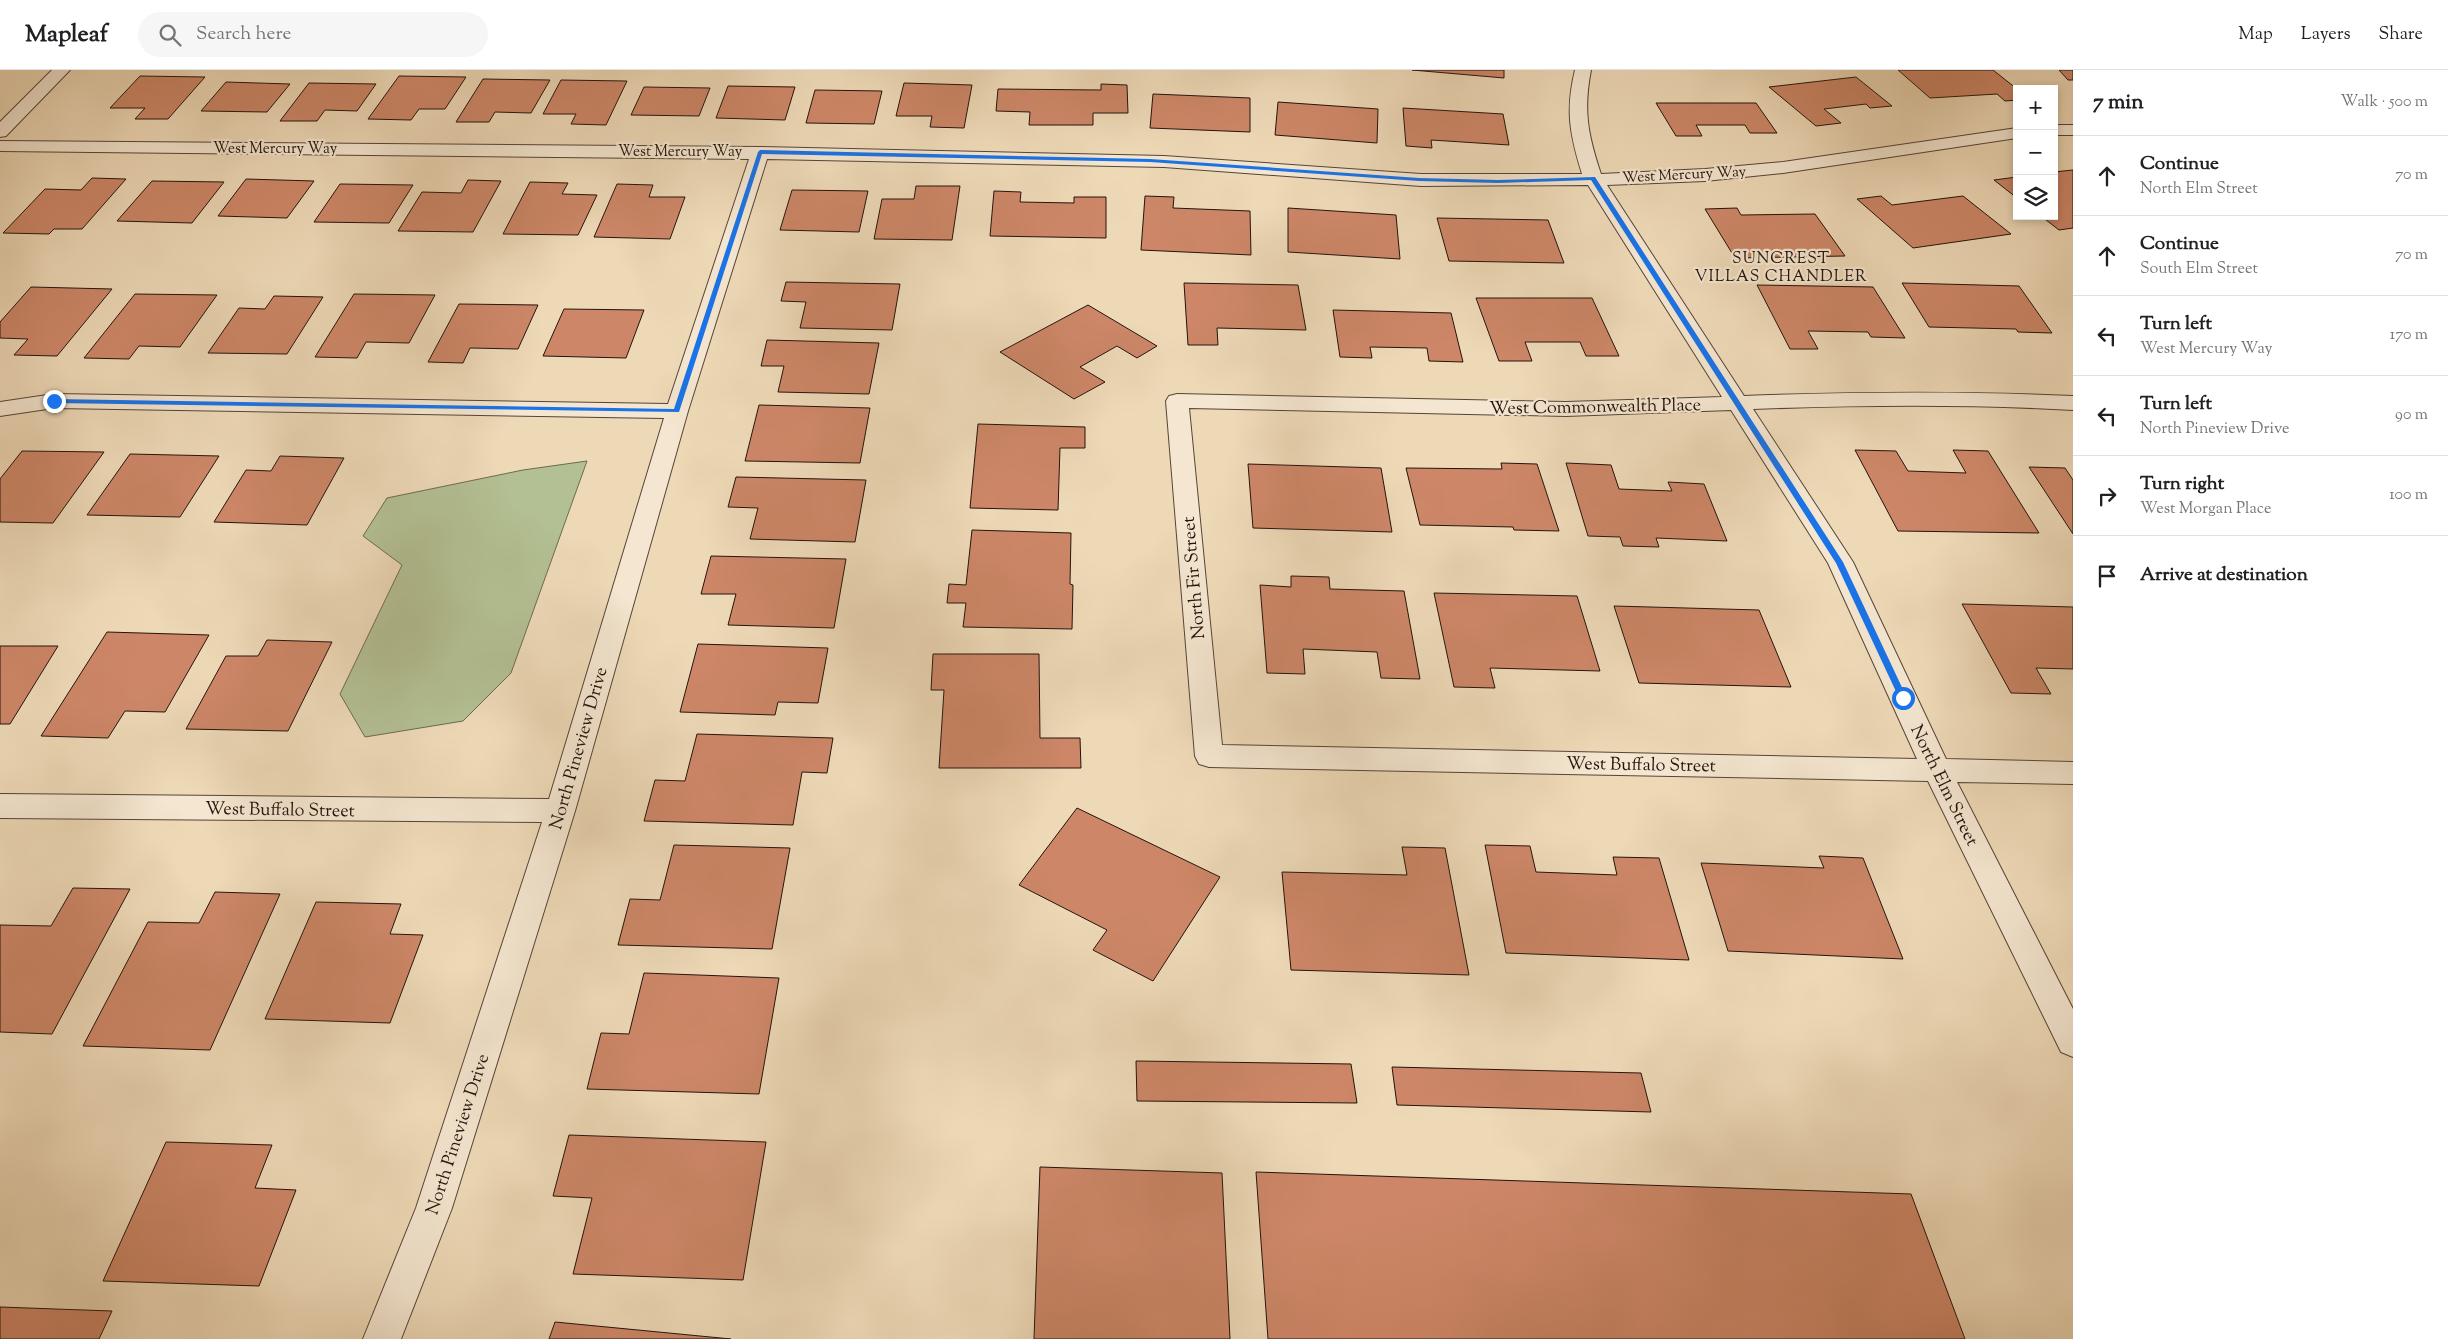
<!DOCTYPE html>
<meta charset="utf-8">
<style>
body{margin:0;font-family:"Sorts Mill Goudy",serif;background:#f6f6f6;color:#202124}
.controls{position:absolute;right:15px;top:15px;display:grid;overflow:hidden;border-radius:0px;box-shadow:0 2px 8px #0003}
.controls button{width:45px;height:45px;display:grid;place-items:center;padding:0;border:0;border-bottom:1px solid #e0e0e0;background:#fff;color:#202124;font:25px sans-serif}
.stop{position:absolute;width:15px;height:15px;margin:-11px;border:4px solid #1a73e8;border-radius:50%;background:#fff}
.stop.end{background:#1a73e8;border-color:#fff;box-shadow:0 1px 5px #0008}
.list{margin:0;padding:0;list-style:none}
h2{display:flex;justify-content:space-between;align-items:center;height:65px;margin:0;padding:0 20px;font-size:21px}
h2 small{font-size:16px;font-weight:400;color:#757577}
.list li{display:grid;grid-template-columns:32px 1fr auto;gap:15px;align-items:center;box-sizing:border-box;height:80px;padding:0 20px;border-top:1px solid #e0e0e0}
.list b{display:block;font-size:19px;white-space:nowrap}
.list p{margin:0;font-size:16px;white-space:nowrap;color:#757577}
.list em{font-size:16px;font-style:normal;color:#757577}
.icon{flex:none;width:28px;height:28px;fill:none;stroke:currentColor;stroke-width:2;stroke-linecap:round;stroke-linejoin:round}
.map{position:relative;flex:none;width:2073px;height:1269px;overflow:hidden}
header{display:flex;align-items:center;gap:30px;box-sizing:border-box;height:70px;padding:0 25px;background:#fff;border-bottom:1px solid #e0e0e0}
header strong{font-size:24px}
nav{display:flex;gap:28px;margin-inline-start:auto;font-size:18px}
.search{width:350px;height:45px;background:#f6f6f6;display:flex;align-items:center;gap:12px;box-sizing:border-box;padding:0 18px;border-radius:28px;color:#757577;font-size:19px}
main{display:flex}
aside{flex:1;background:#fff}
.map>svg:first-child{display:block}
</style>
<header>
<strong>Mapleaf</strong>
<div class="search"><svg class="icon" aria-label="search" viewBox="0 0 24 24"><circle cx="10" cy="10" r="6"/><path d="M15 15l6 6"/></svg>Search here</div>
<nav><a>Map</a><a>Layers</a><a>Share</a></nav>
</header>
<main>
<div class="map">
<svg width="2073" height="1269" viewBox="0 0 2073 1269">
<rect width="100%" height="100%" fill="#eed9b7"/>
<filter id="stains"><feTurbulence type="fractalNoise" baseFrequency=".004" numOctaves="4"/><feColorMatrix values="0 0 0 0 .2 0 0 0 0 .09 0 0 0 0 .02 0 0 0 .5 -.17"/></filter>
<radialGradient id="worn" r=".72"><stop offset=".6" stop-color="#630" stop-opacity="0"/><stop offset="1" stop-color="#630" stop-opacity=".3"/></radialGradient>
<!-- green -->
<path fill="#b3c093" stroke="#6c6a50" d="M587,391L511,603L463,651L365,667L340,624L402,495L363,466L387,428L523,400Z"/>
<!-- building -->
<path fill="#cd8768" stroke="#24130c" d="M1412,0H1504V8Z
M1898,0H1993L2017,19V30L2005,31L1997,24L1930,28Z
M2059,0H2073V10H2068Z
M140,6L205,7L168,49H135L145,38H110Z
M399,6L466,7L445,39H419L411,50L368,49Z
M1856,7L1892,36L1870,38L1866,34L1824,39L1841,53L1816,56L1769,17Z
M483,9L550,10L531,43L495,42L489,52H456Z
M561,10L627,11L606,55L571,54L576,44H543Z
M226,12L290,14L267,42L201,41Z
M309,13L376,14L357,41L325,40L317,51H280Z
M904,13L972,15L964,58L930,57L932,46H896Z
M1101,14L1127,15L1128,43H1093V55H1029L1030,42L996,41L998,19L1101,20Z
M728,16L795,17L785,50L716,48Z
M644,17L710,18L699,46L631,45Z
M815,20L882,21L874,54L806,53Z
M1153,24L1250,28V62L1150,58Z
M1278,32L1378,39L1377,73L1275,65Z
M1656,33H1756L1777,63H1750L1745,55H1696L1702,66H1676Z
M1403,38L1503,44L1509,75L1431,70L1432,78L1406,76Z
M2073,100V158L2059,160L2041,146H2054V102Z
M2017,107V128L1994,110Z
M92,108L126,109L82,159H54L49,164L3,163L45,119L81,120Z
M246,109L314,111L287,148L218,146Z
M468,110L501,111L473,162L398,161L422,122L461,123Z
M152,111L224,112L192,153L117,151Z
M530,112L568,113L562,124L597,125L578,165L503,164Z
M340,114L413,115L389,153L314,152Z
M617,114L653,115L649,127H685L670,169L594,167Z
M916,116H960L952,170L874,169L882,129H914Z
M792,120L868,121L859,162L780,160Z
M994,121L1021,122L1020,132L1074,133V127H1106V168L990,166Z
M1145,126L1174,127L1173,138L1250,141L1251,185L1141,180Z
M1881,126L1892,135L1963,126L2011,164L1913,178L1857,129Z
M1288,138L1396,145L1400,189L1288,182Z
M1737,138L1741,145L1815,144L1845,186L1735,188L1705,139Z
M1437,148L1548,150L1564,193L1449,191Z
M786,212L900,214L892,260L800,258L806,232L781,231Z
M1184,213L1298,215L1306,260L1217,258L1218,275H1188Z
M1902,213L2019,216L2052,263L2018,262L2016,259L1929,257Z
M1757,215L1873,217L1905,268L1871,267L1868,262L1808,261L1818,279H1790Z
M31,217L112,219L57,286L14,285L28,269L0,268V252Z
M135,224L217,225L180,277L139,276L129,289L84,288Z
M354,224L435,225L409,273L366,272L357,288L315,287Z
M274,226L323,227L287,284L208,283L239,238L265,239Z
M1476,228H1592L1619,286H1586L1580,272H1525L1532,291H1499Z
M459,234L538,235L518,279L470,278L463,293L428,292Z
M1088,235L1157,276L1137,288L1117,276L1080,297L1105,312L1074,329L1000,282Z
M564,239L644,240L626,288L543,286Z
M1333,240L1451,243L1463,292L1429,291L1427,278L1370,277L1372,288L1340,287Z
M767,270L879,273L869,324L778,322L784,296H761Z
M759,335L870,338L860,393L745,391Z
M978,354L1085,357V378H1060L1058,440L970,438Z
M1855,380L1896,381L1908,401L1966,403L1953,380L1988,381L2039,463L1898,461Z
M22,381L104,382L53,453L0,452V409Z
M130,384L219,386L180,447L87,445Z
M280,386L344,388L307,455L214,452L246,400L271,401Z
M1501,393L1537,394L1559,461L1514,460L1513,457L1420,455L1406,398L1502,399Z
M1566,393L1611,395L1619,419L1672,421L1668,412L1704,414L1727,471L1656,468L1659,477L1623,476L1620,467L1588,466Z
M1248,394L1381,398L1392,462L1253,458Z
M2029,397L2065,398L2073,410V464Z
M736,407L866,410L855,472L750,469L758,438L728,437Z
M972,460L1071,463L1070,514L1073,515L1072,559L963,557L966,533H947L949,514L966,515Z
M711,486L846,489L834,558L728,555L736,524H701Z
M1291,506L1329,507L1330,519L1404,521L1420,609L1381,608L1377,582L1303,579L1305,604L1267,603L1260,515L1291,517Z
M1434,523L1577,526L1600,601L1490,598L1495,618L1454,617Z
M1962,534L2073,537V599L2036,598L2051,624L2011,623Z
M1614,536L1759,540L1791,617L1639,613Z
M107,562L209,565L165,642L125,641L108,668L41,666Z
M267,570L332,572L288,661L186,659L226,586H258Z
M698,574L828,578L818,633L778,632L775,645L680,642Z
M0,576H58L10,654H0Z
M933,584H1039L1040,668H1080L1081,698H939L944,620H931Z
M697,664L833,668L827,703L802,702L793,755L644,751L655,710L685,711Z
M1077,738L1220,807L1153,911L1093,880L1107,860L1019,815Z
M674,775L790,778L772,879L618,875L630,829L660,830Z
M1485,775L1530,776L1536,802L1617,805L1613,787L1659,788L1689,890L1506,883Z
M1402,777L1445,778L1469,905L1291,900L1282,802L1407,805Z
M1819,786L1863,788L1903,889L1728,881L1701,793L1824,798Z
M73,818L130,819L52,964L0,962V855L51,856Z
M215,822L280,824L210,980L83,976L148,852L199,853Z
M316,832L401,834L390,864L423,865L390,953L265,949Z
M644,903L779,908L759,1024L587,1019L601,963L629,964Z
M1136,991L1351,994L1357,1033L1137,1031Z
M1392,997L1641,1003L1651,1042L1397,1035Z
M569,1065L766,1072L743,1210L573,1204L592,1128L553,1126Z
M166,1072L272,1075L255,1118L296,1120L259,1216L103,1211Z
M1040,1097L1222,1103L1230,1269H1034Z
M1256,1102L1911,1124L1965,1269H1268Z
M0,1237L112,1241L99,1269H0Z
M555,1252L731,1269H549Z"/>
<g fill="none" stroke-linecap="round" stroke-linejoin="round">
<!-- minor casing -->
<g stroke="#564437" stroke-width="2">
<path id="minor" d="M52,0H70L6,66L0,67V52Z
M1575,0H1591C1583,41 1588,65 1601,104L1705,99L1783,92L2017,58V68L1783,103L1705,111L1607,115L1744,326C1854,322 1963,321 2073,326V340C1966,334 1860,335 1753,339L1853,492L1946,689L2073,692V714L1957,712L2073,939V987L2061,982L1928,711L1209,697L1199,694L1195,686L1166,331L1169,326L1177,324L1566,332L1722,327L1588,115L1421,116L1164,97L767,89L688,341L575,741L452,1138L401,1269H363L416,1138L542,752L0,748V724L549,729L664,348L54,338L0,346V332L54,324L668,334L749,89L0,81V71L760,77L1164,86L1421,104H1582C1570,65 1565,41 1575,0ZM1189,338L1566,346L1731,340L1828,493L1917,689L1222,675Z
M2054,55H2073V65H2054Z"/>
</g>
<!-- minor -->
<use href="#minor" fill="#f4e6d0" fill-rule="evenodd"/>
</g>
<!-- route -->
<path fill="#1a73e8" d="M760,80L1150,89L1419,108L1498,110L1595,107L1843,492L1907,628L1903,631L1899,628L1836,493L1591,110L1498,113L1419,111L1150,92L762,84L679,342L54,333L51,331L54,329L674,339L758,82Z"/>
<g text-anchor="middle" stroke-width="4.5" stroke-linejoin="round" paint-order="stroke">
<!-- far-street labels -->
<g font-size="15" fill="#24130c" stroke="#f4e6d0">
<text x="275" y="83">West Mercury Way</text>
<text x="680" y="86">West Mercury Way</text>
<text transform="translate(1684 104) rotate(-3)" y="5">West Mercury Way</text>
</g>
<!-- far-neighbourhood labels -->
<g font-size="16" letter-spacing="1" fill="#24130c" stroke="#f4e6d0">
<text x="1781" y="193">SUNCREST<tspan x="1781" dy="18">VILLAS CHANDLER</tspan></text>
</g>
<!-- street labels -->
<g font-size="18" fill="#24130c" stroke="#f4e6d0">
<text transform="translate(1595 336) rotate(-1)" y="6">West Commonwealth Place</text>
<text transform="translate(1193 508) rotate(-95)" y="6">North Fir Street</text>
<text transform="translate(578 678) rotate(-74)" y="6">North Pineview Drive</text>
<text transform="translate(1641 694) rotate(1)" y="6">West Buffalo Street</text>
<text transform="translate(1945 715) rotate(64)" y="6">North Elm Street</text>
<text transform="translate(280 739) rotate(1)" y="6">West Buffalo Street</text>
<text transform="translate(457 1064) rotate(-72)" y="6">North Pineview Drive</text>
</g>
</g>
<rect width="100%" height="100%" filter="url(#stains)"/>
<rect width="100%" height="100%" fill="url(#worn)"/>
</svg>
<div class="controls">
<button>+</button>
<button>−</button>
<button><svg class="icon" aria-label="layers" viewBox="0 0 24 24"><path d="M12 4l9 5-9 5-9-5zM3 14l9 5 9-5"/></svg></button>
</div>
<div class="stop" style="left:1903px;top:628px"></div>
<div class="stop end" style="left:54px;top:331px"></div>
</div>
<aside>
<h2>7 min<small>Walk · 500 m</small></h2>
<ul class="list">
<li><svg class="icon" aria-label="ahead" viewBox="0 0 24 24"><path d="M12 20V5M6 11l6-6 6 6"/></svg><div><b>Continue</b><p>North Elm Street</p></div><em>70 m</em></li>
<li><svg class="icon" aria-label="ahead" viewBox="0 0 24 24"><path d="M12 20V5M6 11l6-6 6 6"/></svg><div><b>Continue</b><p>South Elm Street</p></div><em>70 m</em></li>
<li><svg class="icon" aria-label="left" viewBox="0 0 24 24"><path d="M17 20v-9H6M10 6l-5 5 5 5"/></svg><div><b>Turn left</b><p>West Mercury Way</p></div><em>170 m</em></li>
<li><svg class="icon" aria-label="left" viewBox="0 0 24 24"><path d="M17 20v-9H6M10 6l-5 5 5 5"/></svg><div><b>Turn left</b><p>North Pineview Drive</p></div><em>90 m</em></li>
<li><svg class="icon" aria-label="right" viewBox="0 0 24 24"><path d="M7 20v-9h11M14 6l5 5-5 5"/></svg><div><b>Turn right</b><p>West Morgan Place</p></div><em>100 m</em></li>
<li><svg class="icon" aria-label="arrive" viewBox="0 0 24 24"><path d="M6 21V4h12l-3 4 3 4H6"/></svg><div><b>Arrive at destination</b></div></li>
</ul>
</aside>
</main>
